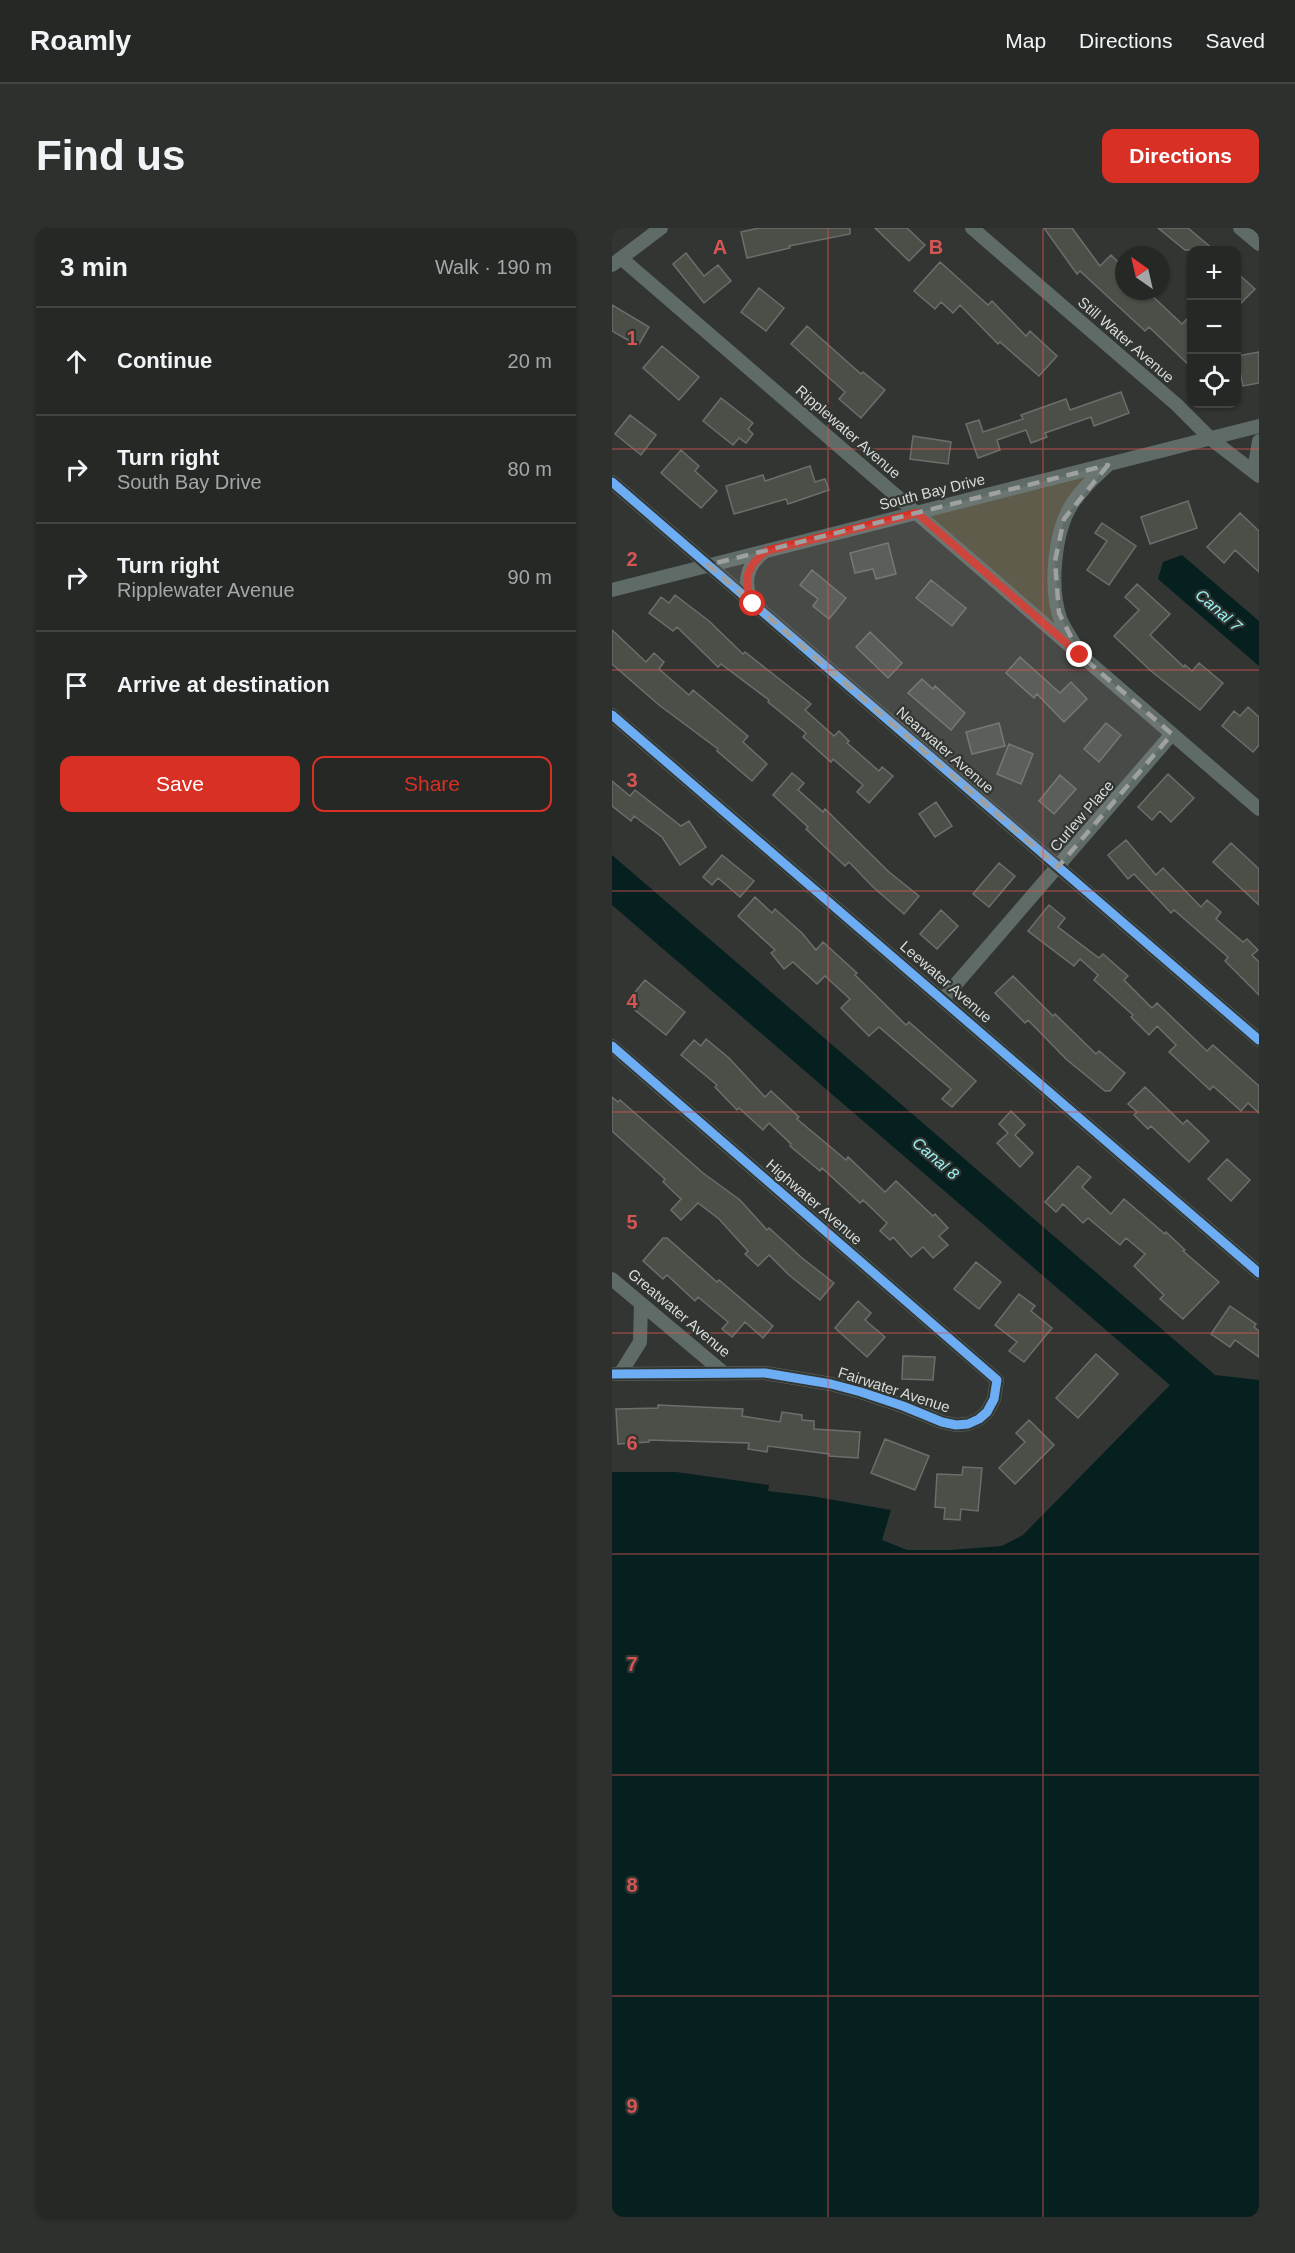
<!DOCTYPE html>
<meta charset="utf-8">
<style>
body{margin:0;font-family:Arial,sans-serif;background:#2e302e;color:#f1f3f6}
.controls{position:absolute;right:18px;top:18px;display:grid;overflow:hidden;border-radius:12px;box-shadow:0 2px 4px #0004}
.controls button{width:54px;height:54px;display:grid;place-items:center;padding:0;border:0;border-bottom:2px solid #424443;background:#262826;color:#f1f3f6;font:30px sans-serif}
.compass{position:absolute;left:503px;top:18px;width:54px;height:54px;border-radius:50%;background:#262826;box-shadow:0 2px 4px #0004;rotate:326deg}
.stop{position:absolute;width:18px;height:18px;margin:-14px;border:4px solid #d93025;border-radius:50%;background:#fff}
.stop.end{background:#d93025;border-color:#fff;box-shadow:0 2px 6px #0008}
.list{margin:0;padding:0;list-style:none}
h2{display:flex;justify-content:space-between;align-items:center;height:78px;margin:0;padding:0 24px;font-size:26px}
h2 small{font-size:20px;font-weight:400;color:#a4a6a7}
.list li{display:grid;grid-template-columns:39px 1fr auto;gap:18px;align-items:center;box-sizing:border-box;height:108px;padding:0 24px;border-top:2px solid #424443}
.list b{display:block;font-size:22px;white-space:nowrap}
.list p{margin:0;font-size:20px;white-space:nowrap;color:#a4a6a7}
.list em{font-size:20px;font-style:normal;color:#a4a6a7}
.actions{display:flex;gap:12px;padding:18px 24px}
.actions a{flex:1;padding:14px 0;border:2px solid #d93025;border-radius:12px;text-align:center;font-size:21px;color:#d93025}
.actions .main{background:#d93025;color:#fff}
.icon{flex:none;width:33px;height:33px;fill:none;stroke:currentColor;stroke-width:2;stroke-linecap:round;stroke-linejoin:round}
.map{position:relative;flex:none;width:647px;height:1989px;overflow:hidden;border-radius:12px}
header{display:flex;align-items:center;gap:36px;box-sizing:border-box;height:84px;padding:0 30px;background:#262826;border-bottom:2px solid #424443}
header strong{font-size:28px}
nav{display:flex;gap:33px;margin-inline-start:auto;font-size:21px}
.intro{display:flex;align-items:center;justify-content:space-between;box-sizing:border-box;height:144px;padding:0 36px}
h1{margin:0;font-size:42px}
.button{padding:15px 27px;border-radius:12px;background:#d93025;color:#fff;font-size:21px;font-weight:700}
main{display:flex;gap:36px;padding:0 36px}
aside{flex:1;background:#262826;border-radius:12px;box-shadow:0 2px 4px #0004}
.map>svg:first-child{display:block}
</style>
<header>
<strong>Roamly</strong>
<nav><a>Map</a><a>Directions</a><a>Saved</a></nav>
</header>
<div class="intro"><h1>Find us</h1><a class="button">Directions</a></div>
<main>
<aside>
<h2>3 min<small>Walk · 190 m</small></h2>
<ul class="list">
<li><svg class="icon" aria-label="ahead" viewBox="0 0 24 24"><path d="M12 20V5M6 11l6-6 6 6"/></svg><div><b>Continue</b></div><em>20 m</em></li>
<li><svg class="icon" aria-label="right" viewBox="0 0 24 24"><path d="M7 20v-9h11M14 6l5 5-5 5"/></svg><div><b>Turn right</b><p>South Bay Drive</p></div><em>80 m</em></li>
<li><svg class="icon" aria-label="right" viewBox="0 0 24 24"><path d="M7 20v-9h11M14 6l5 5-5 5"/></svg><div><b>Turn right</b><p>Ripplewater Avenue</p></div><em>90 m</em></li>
<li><svg class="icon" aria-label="arrive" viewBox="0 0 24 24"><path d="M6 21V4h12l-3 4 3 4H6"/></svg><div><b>Arrive at destination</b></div></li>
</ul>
<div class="actions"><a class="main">Save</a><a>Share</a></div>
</aside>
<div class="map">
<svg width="647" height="1989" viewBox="0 0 647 1989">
<rect width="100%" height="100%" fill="#333533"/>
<!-- green -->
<path fill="#4f4c36" d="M491,240L474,254L441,329L459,415L309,285Z"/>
<!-- water -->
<path fill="#062020" d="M570,327L647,393V438L546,351L551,334Z
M0,627L603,1147L647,1152V1989H0V1244H64L157,1257L156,1263L199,1268L279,1282L270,1312L295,1322H339L390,1318L411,1307L558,1157L0,677Z"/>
<!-- building -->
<path fill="#4c4f48" stroke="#6d6e6c" stroke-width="1.5" d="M147,0H238V6L177,18L178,20L135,30L129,4Z
M263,0H295L313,17L297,33Z
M432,0H460L488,38L499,27L512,40V63H535L570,96L579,87V139L537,99L533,103L468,43L465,46Z
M546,0H576L602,22H573Z
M74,25L92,48L106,37L119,53L92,75L61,36Z
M328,34L376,77L380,73L414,108L418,103L445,128L427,148L388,114L386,116L348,77L341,85L329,74L323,81L302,63Z
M624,44L643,61L624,80Z
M147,60L172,80L154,103L129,84Z
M0,77L37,99L26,118L0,103Z
M195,98L249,146L251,144L273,162L249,190L227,171L233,164L179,116Z
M50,118L87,149L67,172L31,140Z
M647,124V155L631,158L625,128Z
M509,164L517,185L482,198L479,189L433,205L435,209L419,215L414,202L385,212L388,222L366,230L354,196L367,192L371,204L411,191L409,187L454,171L458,182Z
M109,170L141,195L136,201L141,206L134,215L127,210L121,217L91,193Z
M18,187L44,207L29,227L3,206Z
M301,208L339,214L336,236L298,231Z
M69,222L87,238L83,243L105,263L89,280L49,245Z
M198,238L203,254L213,251L217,262L176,276L174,271L122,286L114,258L151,247L153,253Z
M576,273L585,300L538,316L529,289Z
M628,285L647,303V344L623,322L612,335L595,319Z
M490,295L524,318L497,357L475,342L495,313L483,305Z
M276,315L284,346L264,351L261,341L243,345L238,325Z
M200,342L234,370L217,391L201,378L206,371L188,357Z
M319,352L354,380L340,398L304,370Z
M525,356L558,386L538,407L572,439L573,437L580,443L587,435L611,455L588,482L539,443L502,408L527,382L513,369Z
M63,367L97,393L131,426L133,424L199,476L193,482L222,508L227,503L237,513L235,515L267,543L270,539L281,548L257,575L245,564L251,557L221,531L219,534L191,509L194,505L156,474L157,472L109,436L106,439L65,399L61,403L37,385L49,369L57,375Z
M0,402L34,434L42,425L52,434L47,441L77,467L81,462L136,508L131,514L155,536L140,553L105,523L106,521L47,477L0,436Z
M258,404L290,435L276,450L244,419Z
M408,429L448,465L459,454L475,471L452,494L425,466L422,470L394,445Z
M310,451L321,461L323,458L353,485L339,502L296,465Z
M636,479L647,489V517L641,524L610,498L622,483L628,488Z
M387,495L393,518L360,526L354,504Z
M494,495L509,507L487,534L472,521Z
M397,516L421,526L409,556L385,546Z
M180,545L192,555L186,562L211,584L213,581L277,644L307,668L292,686L261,659L237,634L233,638L194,601L196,599L161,567Z
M556,546L582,570L559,594L548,583L540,592L526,579Z
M448,547L464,561L442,586L427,573Z
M0,553L18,568L23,562L69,598L77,593L94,619L68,637L50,609L22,588L19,593L0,578Z
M324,574L340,598L323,609L307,586Z
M514,612L544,647L551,640L589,679L595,672L609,684L604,691L631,714L635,711L646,722L640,727L647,734V767L613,733L616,729L562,682L559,685L522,646L516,651L496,627Z
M619,615L647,641V677L601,634Z
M110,627L142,653L128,669L106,650L100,657L91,649Z
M387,635L403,648L377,679L361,666Z
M143,669L160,685L163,681L190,705L204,722L211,714L245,745L243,747L294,797L297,794L364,853L340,879L330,871L339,861L267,799L257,808L229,780L238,771L213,748L205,756L181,734L172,741L159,725L163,722L126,688Z
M437,677L453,690L446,699L487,730L491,726L516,748L512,752L540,780L545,775L595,823L601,817L647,858V885L636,875L629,883L601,858L598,862L557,824L564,817L545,798L537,807L519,789L521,787L482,752L486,747L468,731L462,738L416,703Z
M329,682L346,698L325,721L308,706Z
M401,748L441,788L443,786L484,826L487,823L513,845L498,863H493L454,831L416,792L413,795L383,765Z
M33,752L73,784L54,807L14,775Z
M94,811L117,830L153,869L159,863L187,889L185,891L234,932L236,929L273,964L284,953L321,988L323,986L336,1000L327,1008L336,1017L321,1030L311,1019L299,1029L281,1009L278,1012L268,1003L275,995L251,972L248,975L210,940L208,943L178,918L179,916L157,895L151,902L127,880L125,882L103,859L105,857L69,827L82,812L89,818Z
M533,859L571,896L575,892L597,913L577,934L539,898L536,901L522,887L525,884L516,876Z
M0,869L6,874L8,872L91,945L128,972L155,1002L157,1000L190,1030L222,1055L208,1072L177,1047L157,1027L146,1038L133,1026L136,1023L107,991L86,975L69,992L59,982L69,971L51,954L53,951L0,903Z
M399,883L413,897L403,907L421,925L408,939L385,915L396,905L387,896Z
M615,931L638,952L619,973L596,951Z
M466,938L479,949L470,959L499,986L512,971L553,1006L554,1004L573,1022L571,1023L607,1054L571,1091L548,1071L552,1067L522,1038L533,1026L514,1010L508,1017L476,990L471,995L451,976L444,984L433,974Z
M51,1010H55L105,1054L107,1052L161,1098L151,1110L133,1094L120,1109L110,1101L116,1094L86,1069L83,1073L55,1047L51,1051L31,1033Z
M364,1034L389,1054L367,1081L342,1061Z
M407,1066L423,1078L419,1083L440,1100L412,1134L397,1123L405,1114L383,1097Z
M246,1073L259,1085L253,1092L273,1109L255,1129L223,1100Z
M618,1078L644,1096L642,1099L647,1103V1129L623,1112L618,1119L599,1106Z
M484,1126L506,1146L466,1190L444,1170Z
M291,1128L323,1129L321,1152L290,1151Z
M46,1177L131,1181L130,1188L168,1194L170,1184L190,1187V1192L202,1193V1201L248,1204L246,1230L217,1228V1226L156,1218L155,1224L136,1221L137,1215L37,1212V1214L6,1216L4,1181L46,1180Z
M417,1192L442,1217L403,1256L387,1240L413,1214L404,1205Z
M273,1211L317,1228L303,1262L259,1245Z
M351,1239L370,1240L366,1283L349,1281L348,1292L332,1291L333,1280L323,1279L325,1246L350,1247Z"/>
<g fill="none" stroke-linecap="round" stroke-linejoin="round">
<!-- minor -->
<path stroke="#5e6b66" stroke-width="14" d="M360,0L565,177L599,211L647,248
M628,0L647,16
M9,30L647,581
M0,37L49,0
M646,247L643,237L647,213
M0,254L647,812
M0,362L647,198
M140,374C131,355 134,338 151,325
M463,417C458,409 453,401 449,393C437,361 442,304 460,276C470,261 482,250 495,238
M0,487L647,1045
M331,771L560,506
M0,818L385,1152L382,1171L375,1184L367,1191L356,1196L344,1197L330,1194L291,1178L249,1164L219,1156L153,1145L0,1146
M0,1051L112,1145
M8,1146L28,1114L29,1076"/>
<!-- cycleway casing -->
<g stroke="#323632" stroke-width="13">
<path id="cycleway" d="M0,254L647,812
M0,487L647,1045
M0,818L385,1152L382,1171L375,1184L367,1191L356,1196L344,1197L330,1194L291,1178L249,1164L219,1156L153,1145L0,1146"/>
</g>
<!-- cycleway -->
<use href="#cycleway" stroke="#6dadf4" stroke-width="9"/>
</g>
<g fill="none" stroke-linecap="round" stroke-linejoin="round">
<!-- route -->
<path stroke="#d93025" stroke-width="8" d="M141,376C130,352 134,339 154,323L305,285L468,427"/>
</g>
<!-- marked area -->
<path fill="#9ea19f" fill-opacity="0.2" stroke="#9ea19f" stroke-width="4.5" stroke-dasharray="12 8" stroke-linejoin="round" d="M496,237L452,291L443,333L447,385L468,427L560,506L446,639L96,337Z"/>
<!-- grid -->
<path fill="none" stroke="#d65554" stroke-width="1.5" stroke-opacity="0.55" d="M216,0V1989M431,0V1989M0,221H647M0,442H647M0,663H647M0,884H647M0,1105H647M0,1326H647M0,1547H647M0,1768H647"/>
<g text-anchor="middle" stroke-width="4.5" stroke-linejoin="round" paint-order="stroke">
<!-- street labels -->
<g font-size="15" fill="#d8dbd9" stroke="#323632">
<text transform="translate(514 112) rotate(41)" y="5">Still Water Avenue</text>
<text transform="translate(236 204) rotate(41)" y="5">Ripplewater Avenue</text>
<text transform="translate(320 264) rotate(-14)" y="5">South Bay Drive</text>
<text transform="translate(333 522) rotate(41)" y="5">Nearwater Avenue</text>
<text transform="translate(470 588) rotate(-49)" y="5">Curlew Place</text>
<text transform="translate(334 754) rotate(41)" y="5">Leewater Avenue</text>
<text transform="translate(202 974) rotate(41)" y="5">Highwater Avenue</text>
<text transform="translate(67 1085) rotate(40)" y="5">Greatwater Avenue</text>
<text transform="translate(282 1162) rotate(18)" y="5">Fairwater Avenue</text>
</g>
<!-- water labels -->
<g font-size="16" font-style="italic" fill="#98f1f2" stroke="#323632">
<text transform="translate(607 382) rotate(41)" y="6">Canal 7</text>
<text transform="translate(324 930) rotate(41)" y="6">Canal 8</text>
</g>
</g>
<g font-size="20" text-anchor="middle" font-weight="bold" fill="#d65554" stroke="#323632" stroke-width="4.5" stroke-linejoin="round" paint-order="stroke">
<text x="108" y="26">A</text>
<text x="324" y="26">B</text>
<text x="20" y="117">1</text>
<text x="20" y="338">2</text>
<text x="20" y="559">3</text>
<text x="20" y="780">4</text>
<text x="20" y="1001">5</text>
<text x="20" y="1222">6</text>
<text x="20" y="1443">7</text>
<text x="20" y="1664">8</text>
<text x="20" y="1885">9</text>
</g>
</svg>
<div class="controls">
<button>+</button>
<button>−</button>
<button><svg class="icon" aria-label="locate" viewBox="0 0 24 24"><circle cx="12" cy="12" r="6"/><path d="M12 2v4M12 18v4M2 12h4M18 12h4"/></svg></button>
</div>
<svg class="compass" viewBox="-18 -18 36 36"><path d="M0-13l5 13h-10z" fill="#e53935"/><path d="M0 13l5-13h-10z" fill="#a4a6a7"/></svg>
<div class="stop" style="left:141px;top:376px"></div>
<div class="stop end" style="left:468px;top:427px"></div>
</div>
</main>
